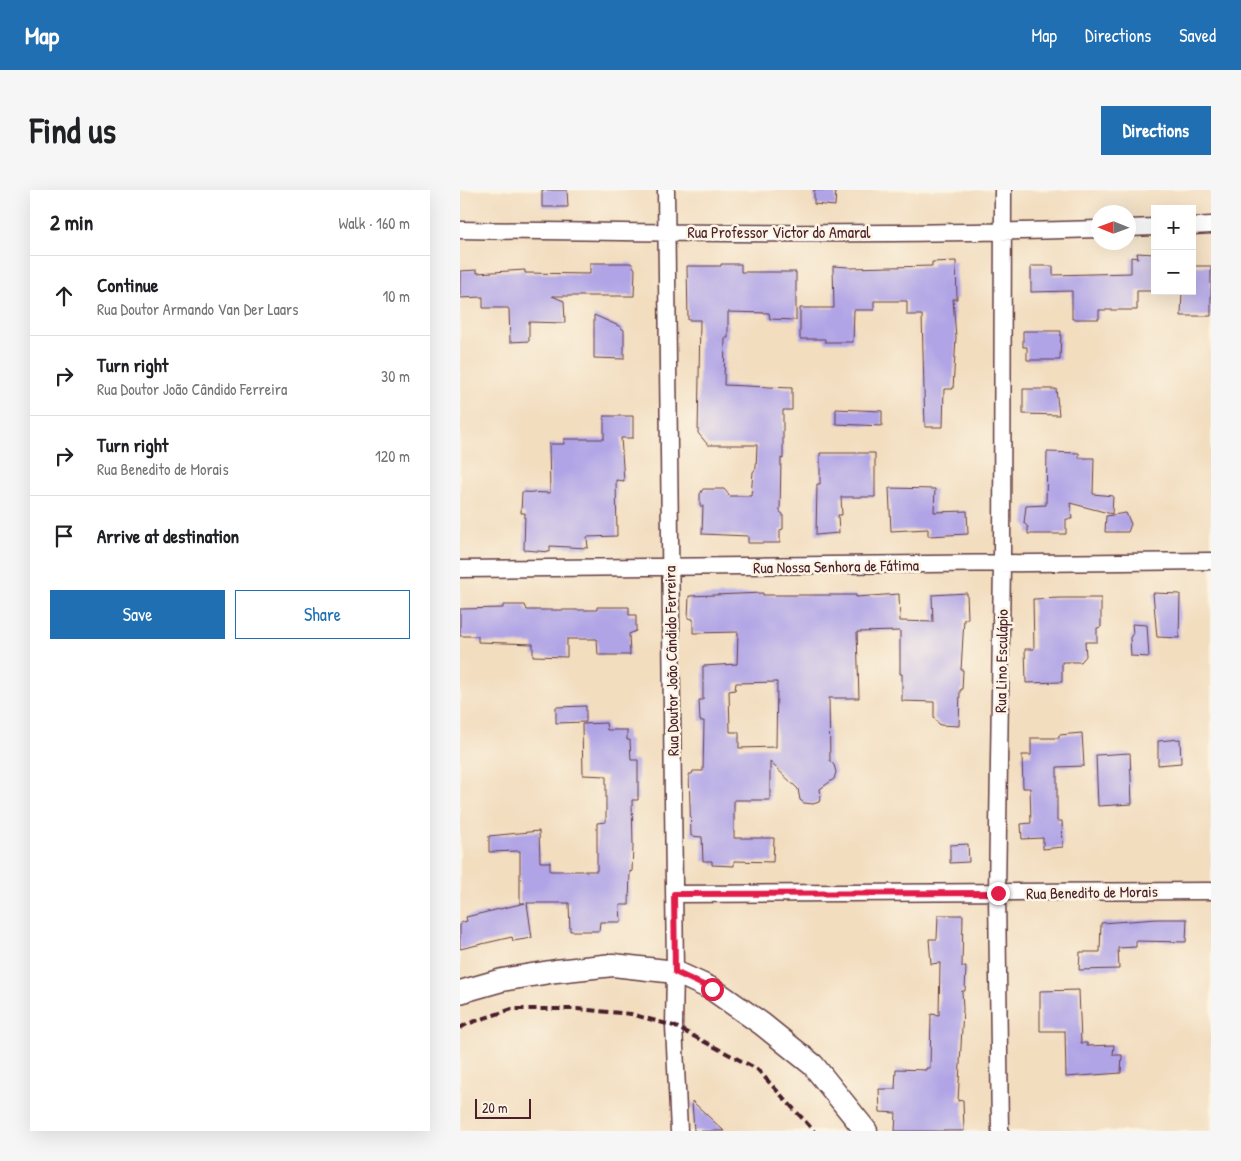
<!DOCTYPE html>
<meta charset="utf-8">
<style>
body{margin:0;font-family:"Patrick Hand",sans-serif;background:#f6f6f6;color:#202124}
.controls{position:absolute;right:15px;top:15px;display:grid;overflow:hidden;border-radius:0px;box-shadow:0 5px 20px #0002}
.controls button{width:45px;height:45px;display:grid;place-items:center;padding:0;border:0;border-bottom:1px solid #e0e0e0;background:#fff;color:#202124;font:25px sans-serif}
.compass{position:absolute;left:631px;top:15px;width:45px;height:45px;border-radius:50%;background:#fff;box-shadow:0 5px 20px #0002;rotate:271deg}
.scale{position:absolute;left:15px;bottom:12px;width:56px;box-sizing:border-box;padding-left:5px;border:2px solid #4a1f2b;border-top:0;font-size:14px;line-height:18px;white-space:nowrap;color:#4a1f2b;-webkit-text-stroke:4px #fcf5e5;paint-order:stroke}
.stop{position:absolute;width:15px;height:15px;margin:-11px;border:4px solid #e11d48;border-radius:50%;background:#fff}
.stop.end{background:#e11d48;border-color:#fff;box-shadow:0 1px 5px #0008}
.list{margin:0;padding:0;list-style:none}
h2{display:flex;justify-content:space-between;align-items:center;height:65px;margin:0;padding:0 20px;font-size:21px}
h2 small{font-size:16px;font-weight:400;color:#757577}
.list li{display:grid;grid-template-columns:32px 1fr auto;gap:15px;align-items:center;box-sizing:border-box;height:80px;padding:0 20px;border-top:1px solid #e0e0e0}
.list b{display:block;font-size:19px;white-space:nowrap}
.list p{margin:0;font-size:16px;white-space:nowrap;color:#757577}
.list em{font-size:16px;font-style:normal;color:#757577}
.actions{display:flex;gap:10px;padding:15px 20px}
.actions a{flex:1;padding:11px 0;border:1px solid #1f6fb2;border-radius:0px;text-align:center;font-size:18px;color:#1f6fb2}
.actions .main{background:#1f6fb2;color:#fff}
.icon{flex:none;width:28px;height:28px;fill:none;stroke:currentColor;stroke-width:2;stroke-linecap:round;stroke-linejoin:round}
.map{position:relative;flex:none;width:751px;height:941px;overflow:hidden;border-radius:0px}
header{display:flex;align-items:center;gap:30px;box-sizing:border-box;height:70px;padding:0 25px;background:#1f6fb2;color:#fff}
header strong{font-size:24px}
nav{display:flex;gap:28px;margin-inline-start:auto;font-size:18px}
.intro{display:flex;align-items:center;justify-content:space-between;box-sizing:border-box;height:120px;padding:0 30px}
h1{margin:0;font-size:35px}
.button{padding:12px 22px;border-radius:0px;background:#1f6fb2;color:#fff;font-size:18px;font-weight:700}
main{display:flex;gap:30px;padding:0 30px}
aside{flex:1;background:#fff;border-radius:0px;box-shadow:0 5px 20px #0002}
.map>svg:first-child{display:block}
</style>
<header>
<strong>Map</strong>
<nav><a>Map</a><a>Directions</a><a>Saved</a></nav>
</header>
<div class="intro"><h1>Find us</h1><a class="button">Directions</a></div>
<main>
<aside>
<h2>2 min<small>Walk · 160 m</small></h2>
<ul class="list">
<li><svg class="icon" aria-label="ahead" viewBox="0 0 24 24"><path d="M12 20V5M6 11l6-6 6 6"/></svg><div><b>Continue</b><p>Rua Doutor Armando Van Der Laars</p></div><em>10 m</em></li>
<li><svg class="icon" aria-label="right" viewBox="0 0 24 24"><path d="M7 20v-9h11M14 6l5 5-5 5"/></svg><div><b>Turn right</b><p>Rua Doutor João Cândido Ferreira</p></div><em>30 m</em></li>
<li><svg class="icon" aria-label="right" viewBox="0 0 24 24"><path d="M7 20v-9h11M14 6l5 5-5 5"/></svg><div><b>Turn right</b><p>Rua Benedito de Morais</p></div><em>120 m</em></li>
<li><svg class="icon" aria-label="arrive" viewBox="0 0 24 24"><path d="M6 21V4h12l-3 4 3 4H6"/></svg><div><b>Arrive at destination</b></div></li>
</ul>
<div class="actions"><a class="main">Save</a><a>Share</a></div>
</aside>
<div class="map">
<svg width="751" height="941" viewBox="0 0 751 941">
<rect width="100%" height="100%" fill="#fcf5e5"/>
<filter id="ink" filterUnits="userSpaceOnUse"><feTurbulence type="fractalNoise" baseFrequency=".02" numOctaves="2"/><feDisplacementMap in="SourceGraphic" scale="10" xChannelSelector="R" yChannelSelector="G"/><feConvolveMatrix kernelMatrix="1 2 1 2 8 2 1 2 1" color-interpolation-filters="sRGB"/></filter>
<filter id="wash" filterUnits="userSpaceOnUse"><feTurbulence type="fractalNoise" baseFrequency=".0096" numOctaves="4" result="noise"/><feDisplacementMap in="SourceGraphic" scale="20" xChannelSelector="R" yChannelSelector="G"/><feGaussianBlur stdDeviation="1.12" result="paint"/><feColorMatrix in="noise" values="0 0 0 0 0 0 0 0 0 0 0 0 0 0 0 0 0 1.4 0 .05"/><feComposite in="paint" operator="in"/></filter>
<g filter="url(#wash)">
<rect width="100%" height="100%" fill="#f2ddbf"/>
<g id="blocks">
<!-- building -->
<path fill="#b0a4e6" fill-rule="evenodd" d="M82,0H107L108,17H82Z
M354,0H376L375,16L354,14Z
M677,63L695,64V101H677V120H639V129H612V101L571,102V76H593V85L671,83V67L678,68Z
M496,71L497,109H493L496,147L493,199H484L483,237H465L462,125H447V111H414V120H394L393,152H365V149H340V118H374L373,76L389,77L390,78L472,76V72Z
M130,73H171L175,79L174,106H92L104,111L105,133L69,132V151L50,152L49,119L48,118H23V107L0,108V81L17,80V83L65,80V83L130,84Z
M261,74H281V82H336V130L310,129L309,123L268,122V148H265L264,195L332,198V220H323V269L321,268L320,322L323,324V339L320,340V353H288V346L242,344L243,316H240V304L243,299H264L270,306H291L293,282L296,278L297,255H248L238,243L240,130H228L227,76H261Z
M732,76H751V126H721L722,101H732Z
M134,125L159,136L164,140V169L134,168Z
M563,141H601L600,170H567V157H563Z
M563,199H596L599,225L563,224Z
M376,219L422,221V236L376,234Z
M144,226H173V248H161L164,291L156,290L157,346L127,347L128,358L90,356V362L64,360L65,323H61L62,302L90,303L89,254H104V249H144Z
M587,262L619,263V268H634L633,304L653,306L652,324L610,313L612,329H606V344H568V337L564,333L566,316L586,315Z
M360,263H415V307H381L382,325H378L379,343L356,345L357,294H360Z
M429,298L475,299L474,322L507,321L508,344L468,346V339L431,341Z
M666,323L671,334L668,342H645L646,326Z
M303,403V405H396V407L439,404L440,431L473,432L472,405L507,403L508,429H504L501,480H503L502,500H500L499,536L480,535L474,528V512L442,511V484H440V441L397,442L399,508H369L370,571L374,575L376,582L374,589L360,599L361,607L359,612L353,614L344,613L340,610L338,599L310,572V610H274V648H314L313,672L274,671V676L252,675V671H243L242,647L231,646L229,584H232L233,581H243L244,531H240L239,510H243V476L277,474L278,442L233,443V429L228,428L229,406ZM317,492L316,557L279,558V542H270L269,501L275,500L276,493Z
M693,403L720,404L719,448L697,447Z
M601,408H641V437L637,438V452H625L626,466L621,472H602V492L566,493L565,459H574L573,409Z
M43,415H65L67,420H137V417H169V425H176V441L169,444L170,465H138L137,449H107V467L73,466V454L18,452V446H0V419L43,418Z
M672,434L687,435L689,467L671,466L670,448L673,443Z
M126,516V532L96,533V517Z
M146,533L147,540H167V550H170L171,570H178V610H172L173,656L172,682L170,681L169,715H160L161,732H140L139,741H110L109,713H67L72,748L53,751L52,747L0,759V733L7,731L6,727L65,713H60V661L29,662V646L79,641L80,672H90V681H137V633L146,632V586L123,585L122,534Z
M622,543L624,576L597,577V631H602L603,657L583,659V648L562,649L561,634L571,633L570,598H563L562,565H571V548H599V545Z
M720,549L721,573L698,575V551Z
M670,563L672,614L638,616L636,565Z
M508,654L509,672L490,673V655Z
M478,725H503L502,777H506L505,801H502L503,819L498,911L503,910L504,941H435L436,923L420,922L419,899H435L436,879L466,880V878H470L471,824L479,825L480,773L471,774L469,749H477Z
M697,729H727L726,752L676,751V757L658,758L659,779L619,780L620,762H640L641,733Z
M619,800L621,853H627V856L654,855L653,865H662L661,883L606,887L605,841H580V801Z
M232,911L264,941H234Z"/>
</g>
</g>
<g filter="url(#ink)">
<use href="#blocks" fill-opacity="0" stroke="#633c41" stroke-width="1"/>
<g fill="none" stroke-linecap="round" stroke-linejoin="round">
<!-- minor casing -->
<g stroke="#633c41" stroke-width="19">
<path id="minor" d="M206,0L215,782L214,836L219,941
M732,36L751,35
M668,38L695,37
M0,40C213,43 426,46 638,39
M0,379L751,371
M214,704L751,701
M540,941L537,703L542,374L543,0"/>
</g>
<!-- secondary casing -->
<g stroke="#633c41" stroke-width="25">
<path id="secondary" d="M0,802L42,790L96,781L153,775L215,782L252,799L302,834L353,875L406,941"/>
</g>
<!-- minor -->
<use href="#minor" stroke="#fff" stroke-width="16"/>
<!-- secondary -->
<use href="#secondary" stroke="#fff" stroke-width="22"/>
<!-- rail -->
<path stroke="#4a1f2b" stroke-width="4" stroke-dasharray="8 4" stroke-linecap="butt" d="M0,838L7,834L52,819H117L171,824L214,836L297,879L354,941"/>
</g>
</g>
<g fill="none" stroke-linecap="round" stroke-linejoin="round" filter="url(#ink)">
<!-- route -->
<path stroke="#e11d48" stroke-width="6" d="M252,799L215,782L214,704L538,703"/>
</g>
<g text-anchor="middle" stroke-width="5" stroke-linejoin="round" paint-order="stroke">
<!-- street labels -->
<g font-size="16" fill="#4a1f2b" stroke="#fcf5e5">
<text x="319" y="48">Rua Professor Victor do Amaral</text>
<text transform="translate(376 376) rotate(-1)" y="6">Rua Nossa Senhora de Fátima</text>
<text transform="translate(211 471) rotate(-91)" y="6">Rua Doutor João Cândido Ferreira</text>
<text transform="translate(541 471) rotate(-89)" y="6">Rua Lino Esculápio</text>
<text transform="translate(632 702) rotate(-1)" y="6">Rua Benedito de Morais</text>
</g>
</g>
</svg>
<div class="controls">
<button>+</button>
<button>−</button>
</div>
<svg class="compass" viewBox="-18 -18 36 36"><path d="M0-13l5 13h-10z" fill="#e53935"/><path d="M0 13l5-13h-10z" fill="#757577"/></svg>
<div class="scale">20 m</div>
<div class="stop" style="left:252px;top:799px"></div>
<div class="stop end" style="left:538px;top:703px"></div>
</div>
</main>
